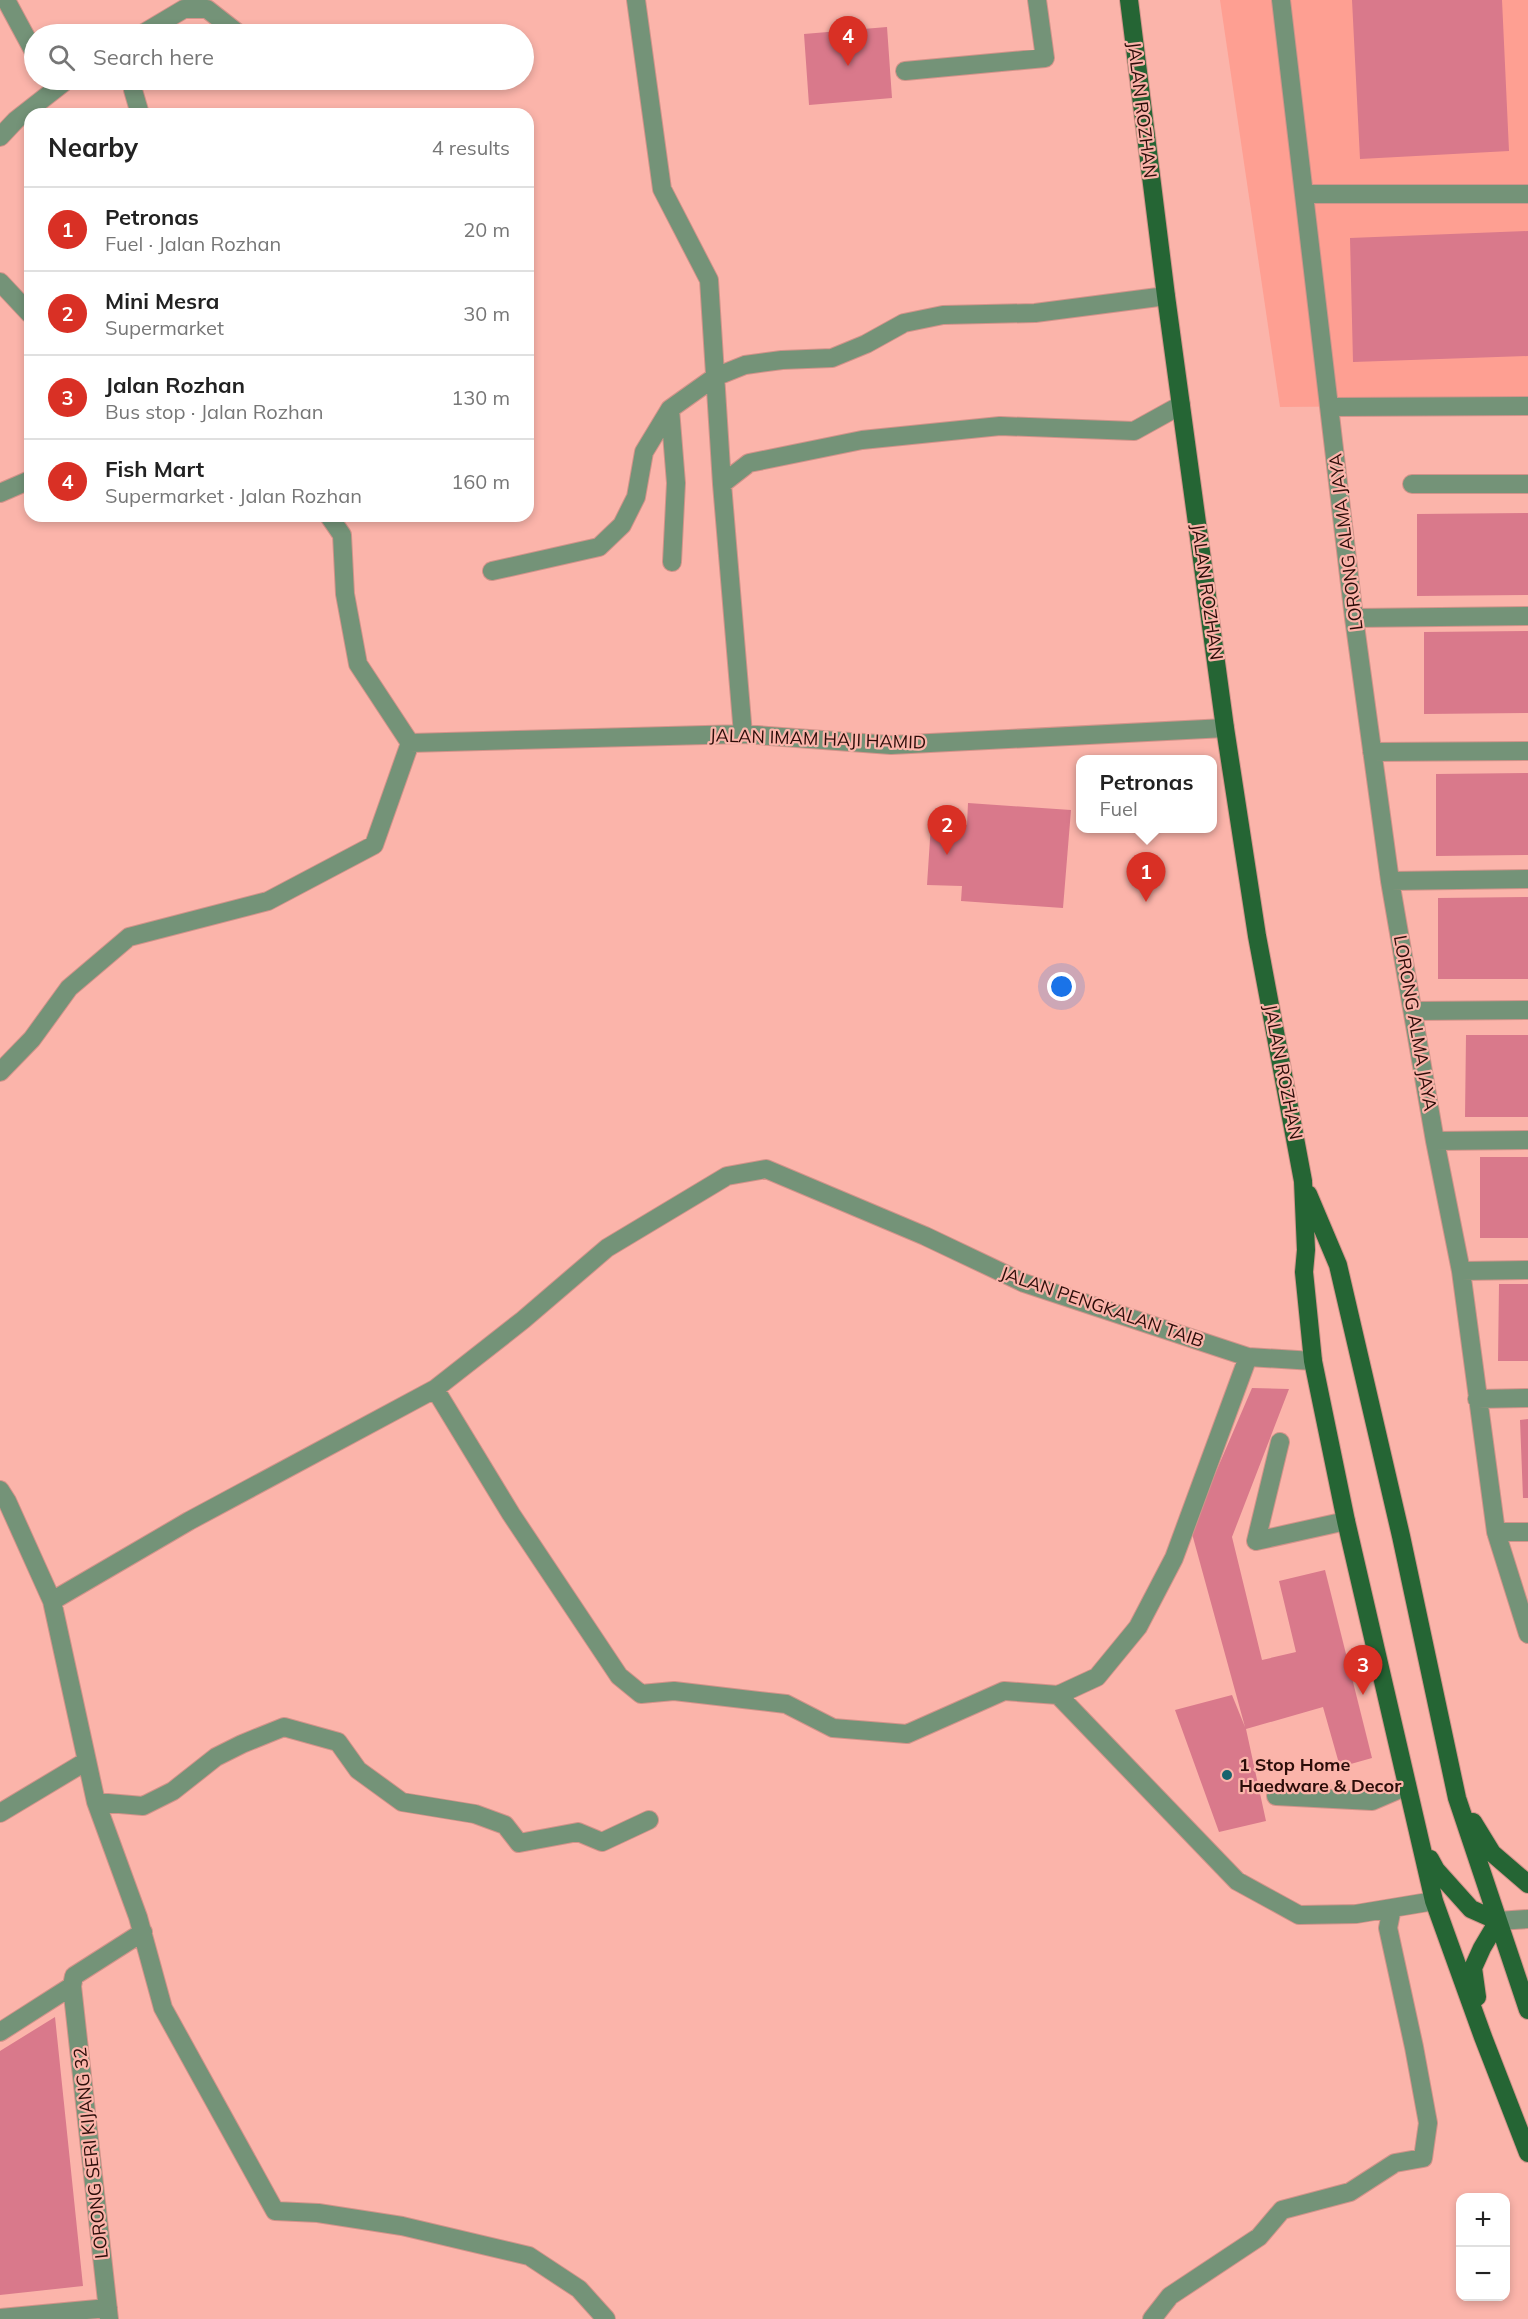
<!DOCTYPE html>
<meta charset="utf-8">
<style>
body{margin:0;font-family:Mulish,sans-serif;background:#f6f6f6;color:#222}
.controls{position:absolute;right:18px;bottom:18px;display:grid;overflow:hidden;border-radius:12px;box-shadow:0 3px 9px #0003}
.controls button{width:54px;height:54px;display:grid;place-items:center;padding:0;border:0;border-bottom:2px solid #e0e0e0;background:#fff;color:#222;font:30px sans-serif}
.you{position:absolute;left:1062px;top:987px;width:21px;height:21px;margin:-15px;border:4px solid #fff;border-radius:50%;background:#1a73e8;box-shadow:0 0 0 9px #1a73e833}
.badge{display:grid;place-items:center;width:39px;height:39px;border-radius:50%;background:#d93025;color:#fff;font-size:20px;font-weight:700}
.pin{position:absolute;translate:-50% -50px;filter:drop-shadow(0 2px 3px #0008)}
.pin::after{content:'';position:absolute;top:32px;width:21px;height:18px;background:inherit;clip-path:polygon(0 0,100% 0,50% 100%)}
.popup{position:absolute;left:1076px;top:755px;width:141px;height:78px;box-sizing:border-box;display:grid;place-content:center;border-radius:12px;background:#fff;filter:drop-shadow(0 2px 4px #0005);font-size:20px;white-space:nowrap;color:#767676}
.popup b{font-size:22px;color:#222}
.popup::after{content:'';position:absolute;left:50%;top:100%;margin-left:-12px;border:12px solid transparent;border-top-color:#fff}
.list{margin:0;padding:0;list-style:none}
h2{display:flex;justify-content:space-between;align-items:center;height:78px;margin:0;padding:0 24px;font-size:26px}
h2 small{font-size:20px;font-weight:400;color:#767676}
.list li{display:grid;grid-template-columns:39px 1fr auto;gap:18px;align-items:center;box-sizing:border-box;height:84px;padding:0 24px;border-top:2px solid #e0e0e0}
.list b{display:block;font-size:22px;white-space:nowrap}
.list p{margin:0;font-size:20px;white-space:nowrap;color:#767676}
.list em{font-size:20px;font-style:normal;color:#767676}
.icon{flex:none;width:33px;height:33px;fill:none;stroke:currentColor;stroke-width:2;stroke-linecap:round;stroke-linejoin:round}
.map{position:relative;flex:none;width:1528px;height:2319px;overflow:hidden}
.search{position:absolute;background:#fff;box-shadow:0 3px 9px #0003;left:24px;top:24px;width:510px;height:66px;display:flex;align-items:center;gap:15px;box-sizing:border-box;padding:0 21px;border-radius:33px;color:#767676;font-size:22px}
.panel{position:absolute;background:#fff;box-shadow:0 3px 9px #0003;left:24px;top:108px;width:510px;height:414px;border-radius:18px}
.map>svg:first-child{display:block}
</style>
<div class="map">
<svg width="1528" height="2319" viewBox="0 0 1528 2319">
<rect width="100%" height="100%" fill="#fbb4aa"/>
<!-- built -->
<path fill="#fe9f92" d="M1220,0H1528V405L1280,407Z"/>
<!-- building -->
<path fill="#d9798b" d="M1352,0H1502L1509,151L1360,159Z
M887,27L892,98L809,105L804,34Z
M1528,231V356L1353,362L1350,238Z
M1528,513V595L1417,596V514Z
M1528,631V713L1424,714V632Z
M1528,773V855L1436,856V774Z
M968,803L1071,810L1063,908L961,901L962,886L927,885L931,824L967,825Z
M1528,897V979H1438V898Z
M1466,1035H1528V1117H1465Z
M1480,1157H1528V1238H1480Z
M1499,1284H1528V1361H1498Z
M1252,1388L1289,1389L1232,1537L1262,1660L1296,1652L1279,1581L1325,1570L1372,1758L1340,1767L1323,1707L1246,1729L1266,1821L1219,1832L1175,1710L1232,1695L1245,1727L1191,1530Z
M1528,1419V1498H1523L1520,1420Z
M55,2017L83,2286L0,2295V2051Z"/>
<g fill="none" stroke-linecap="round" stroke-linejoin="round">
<!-- minor casing -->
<g stroke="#d2938a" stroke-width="20">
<path id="minor" d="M6,0L34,52
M636,0L662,189L709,280L722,484L743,734
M1281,0L1354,618L1390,881L1435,1141L1461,1271L1496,1532L1528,1634
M142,34L184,9H207L239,34
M905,71L1045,58L1037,0
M133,90L140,114
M0,137L16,120L67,80
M1304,194H1528
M0,282L30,314
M1331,407L1528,406
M670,409L676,483L672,562
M722,484L749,463L862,440L1000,426L1134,431L1181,405
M1412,484H1528
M0,493L30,480
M329,516L342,535L345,594L358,664L410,743
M492,571L599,547L622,525L636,497L644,452L670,409L715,377L745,365L782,360L832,358L866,344L904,323L943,315L1035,313L1166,296
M1354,618L1528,616
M410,743L743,734L891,745L1225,728
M1372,752L1528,751
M1390,881L1528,879
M1413,1011L1528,1010
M0,1072L32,1039L69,988L129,937L268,901L374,845L410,743
M1435,1141L1528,1140
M1461,1271L1528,1270
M435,1389L511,1514L619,1676L641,1694L674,1691L786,1704L833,1728L907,1734L1004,1691L1058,1695L1097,1677L1138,1627L1174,1558L1248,1357
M1477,1399L1528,1398
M1280,1442L1256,1541L1346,1521
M0,1490L7,1501L52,1601L96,1802L138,1917L163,2008L275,2211L318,2213L402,2226L529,2256L579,2289L606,2319
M1496,1532H1528
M52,1601L189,1521L435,1389L523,1320L607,1248L727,1176L766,1169L925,1236L1024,1283L1248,1357L1313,1361
M1058,1695L1237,1881L1299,1915L1356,1914L1434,1901
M1276,1796L1372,1801L1407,1786
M96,1802L143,1806L173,1791L216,1757L242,1744L284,1727L338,1742L358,1770L402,1802L475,1814L505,1825L519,1843L578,1832L602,1842L649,1820
M0,1813L85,1762
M1498,1921L1528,1919
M0,2032L72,1986
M0,2318L108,2308
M109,2319L72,1986L74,1976L143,1932
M1152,2319L1170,2296L1259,2237L1282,2210L1350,2192L1395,2163L1423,2158L1428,2123L1414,2047L1388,1928L1392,1908"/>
</g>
<!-- major casing -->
<g stroke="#d2938a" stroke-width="20">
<path id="major" d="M1129,0L1166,296L1225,728L1257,936L1303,1181L1306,1250L1304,1272L1313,1361L1346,1521L1434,1901L1483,2037L1528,2153
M1308,1194L1338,1265L1401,1536L1457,1798L1528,2010
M1473,1822L1492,1853L1528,1884
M1430,1859L1436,1870L1471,1909L1498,1921
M1477,1997L1473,1968L1482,1948L1498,1921"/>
</g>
<!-- minor -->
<use href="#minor" stroke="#749378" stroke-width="18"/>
<!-- major -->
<use href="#major" stroke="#256534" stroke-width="18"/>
</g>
<!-- markers -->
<circle fill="#17636e" stroke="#fbb4aa" stroke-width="2" cx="1227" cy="1775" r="6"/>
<g text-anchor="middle" stroke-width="4.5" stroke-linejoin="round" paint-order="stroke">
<!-- street labels -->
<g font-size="18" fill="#2c0d09" stroke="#fbb4aa">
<text transform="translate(1142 110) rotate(83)" y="6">JALAN ROZHAN</text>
<text transform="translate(1346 542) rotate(-97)" y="6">LORONG ALMA JAYA</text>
<text transform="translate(1207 592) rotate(82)" y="6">JALAN ROZHAN</text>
<text transform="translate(818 739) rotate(2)" y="6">JALAN IMAM HAJI HAMID</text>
<text transform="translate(1415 1023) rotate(80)" y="6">LORONG ALMA JAYA</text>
<text transform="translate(1283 1072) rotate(79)" y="6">JALAN ROZHAN</text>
<text transform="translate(1102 1307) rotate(19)" y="6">JALAN PENGKALAN TAIB</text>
<text transform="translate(91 2153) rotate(-96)" y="6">LORONG SERI KIJANG 32</text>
</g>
<!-- poi labels -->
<g font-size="18" font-weight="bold" fill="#2c0d09" stroke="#fbb4aa" text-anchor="start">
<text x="1239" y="1771">1 Stop Home<tspan x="1239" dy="21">Haedware &amp; Decor</tspan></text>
</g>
</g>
</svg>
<div class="controls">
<button>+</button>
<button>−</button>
</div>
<div class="you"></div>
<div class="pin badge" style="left:1146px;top:902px">1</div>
<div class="popup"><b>Petronas</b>Fuel</div>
<div class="pin badge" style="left:947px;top:855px">2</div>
<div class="pin badge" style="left:1363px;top:1695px">3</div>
<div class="pin badge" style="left:848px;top:66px">4</div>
<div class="search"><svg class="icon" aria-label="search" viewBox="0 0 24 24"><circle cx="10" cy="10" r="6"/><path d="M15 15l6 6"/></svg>Search here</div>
<section class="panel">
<h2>Nearby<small>4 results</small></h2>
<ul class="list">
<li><span class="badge">1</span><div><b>Petronas</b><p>Fuel · Jalan Rozhan</p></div><em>20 m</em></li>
<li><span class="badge">2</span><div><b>Mini Mesra</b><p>Supermarket</p></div><em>30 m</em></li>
<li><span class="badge">3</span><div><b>Jalan Rozhan</b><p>Bus stop · Jalan Rozhan</p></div><em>130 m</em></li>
<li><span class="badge">4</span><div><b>Fish Mart</b><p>Supermarket · Jalan Rozhan</p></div><em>160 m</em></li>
</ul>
</section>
</div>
